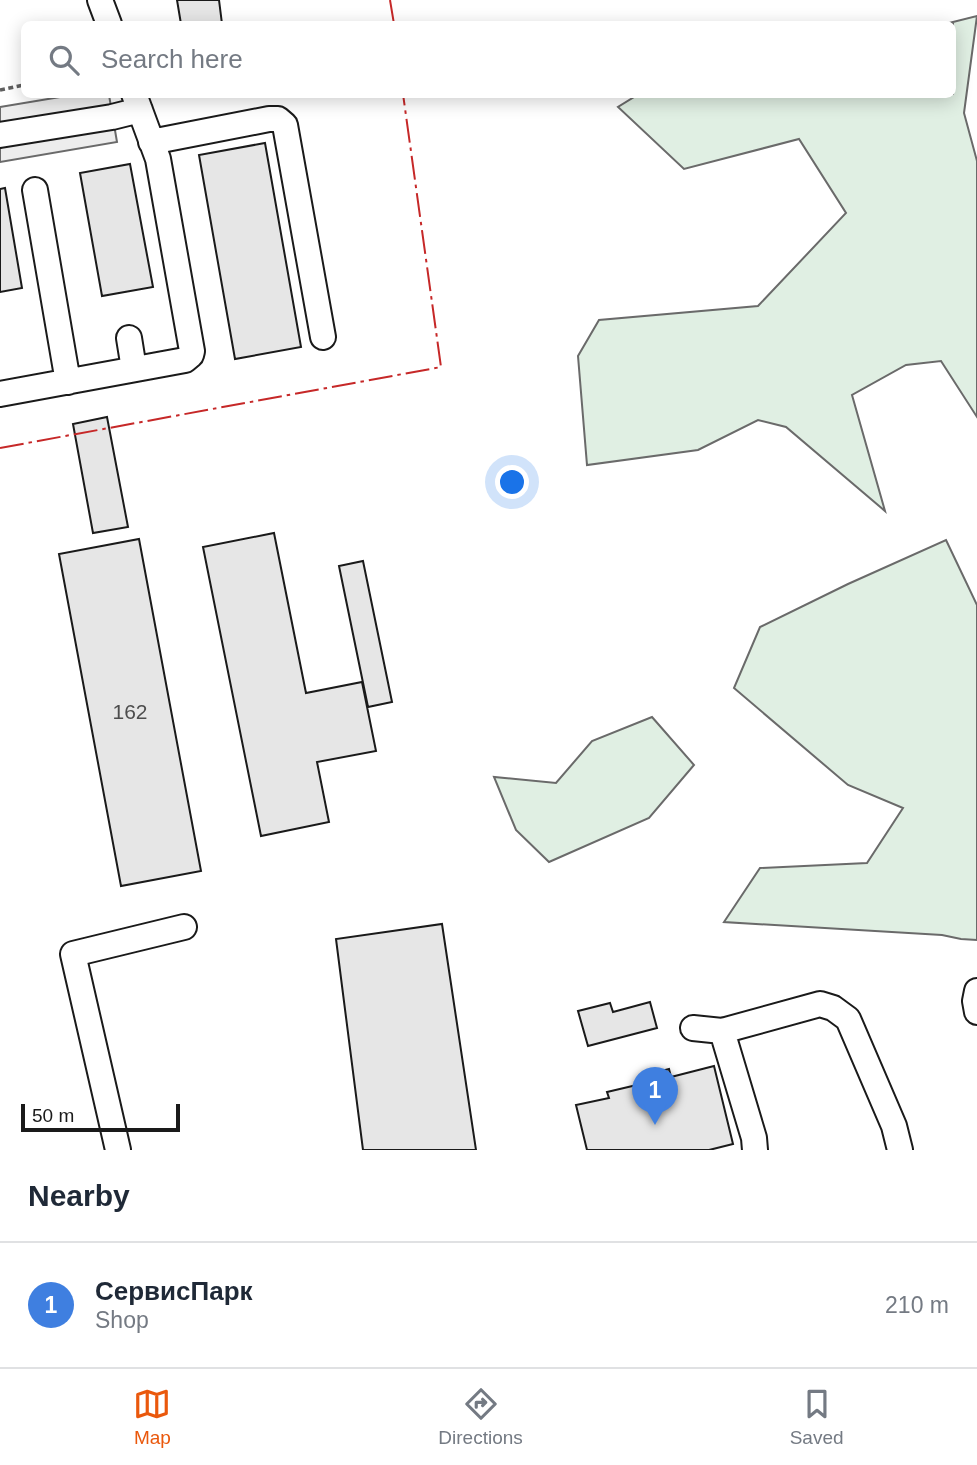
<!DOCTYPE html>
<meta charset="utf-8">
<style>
body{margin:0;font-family:Arial,sans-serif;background:#f2f2f3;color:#1f2937}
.scale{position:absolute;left:21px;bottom:18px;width:159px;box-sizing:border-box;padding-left:7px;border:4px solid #1a1a1a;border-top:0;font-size:19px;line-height:24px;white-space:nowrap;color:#1a1a1a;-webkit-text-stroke:5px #fff;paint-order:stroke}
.you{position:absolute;left:513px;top:483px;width:24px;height:24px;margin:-18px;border:5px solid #fff;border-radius:50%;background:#1a73e8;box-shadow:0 0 0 10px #1a73e833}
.badge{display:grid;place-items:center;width:46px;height:46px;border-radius:50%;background:#ea580c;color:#fff;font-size:23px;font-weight:700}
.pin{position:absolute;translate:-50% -58px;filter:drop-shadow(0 2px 4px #0008)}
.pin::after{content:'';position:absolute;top:37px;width:24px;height:21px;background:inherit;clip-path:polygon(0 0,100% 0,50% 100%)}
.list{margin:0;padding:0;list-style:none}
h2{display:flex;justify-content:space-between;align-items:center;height:91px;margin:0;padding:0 28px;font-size:30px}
h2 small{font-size:23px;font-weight:400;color:#747a83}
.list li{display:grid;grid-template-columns:46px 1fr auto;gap:21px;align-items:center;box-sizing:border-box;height:126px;padding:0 28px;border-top:2px solid #e0e1e3}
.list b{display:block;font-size:26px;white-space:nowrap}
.list p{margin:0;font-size:23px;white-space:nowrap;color:#747a83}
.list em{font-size:23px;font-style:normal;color:#747a83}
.icon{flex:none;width:38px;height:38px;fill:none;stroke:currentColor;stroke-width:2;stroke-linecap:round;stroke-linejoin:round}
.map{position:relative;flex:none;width:977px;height:1150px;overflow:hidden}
.search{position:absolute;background:#fff;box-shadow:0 4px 18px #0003;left:21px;right:21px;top:21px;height:77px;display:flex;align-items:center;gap:18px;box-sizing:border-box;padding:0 24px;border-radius:10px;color:#747a83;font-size:26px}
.sheet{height:217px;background:#fff}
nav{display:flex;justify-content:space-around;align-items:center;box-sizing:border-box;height:98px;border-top:2px solid #e0e1e3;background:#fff;font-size:19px;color:#747a83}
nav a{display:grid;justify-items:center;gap:4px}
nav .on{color:#ea580c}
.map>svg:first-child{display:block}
</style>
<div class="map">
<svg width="977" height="1150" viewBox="0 0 977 1150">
<rect width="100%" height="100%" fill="#fff"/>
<!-- green -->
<path fill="#e0efe3" stroke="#6a6a6a" stroke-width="2" d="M977,16L964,113L977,161V417L941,361L906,365L852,395L885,511L786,427L758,420L698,450L587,465L578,356L599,320L758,306L846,213L799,139L684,169L618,107L639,94H953V24H945Z
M946,540L977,605V940L961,939L942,935L724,922L760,868L867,863L903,808L848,785L734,688L760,627L848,584Z
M652,717L694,765L649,818L549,862L516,830L494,777L556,783L592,741Z"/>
<!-- parking -->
<path fill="#ededed" stroke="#6a6a6a" stroke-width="2" d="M72,95H109L117,142L0,162V107Z"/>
<!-- building -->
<path fill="#e6e6e6" stroke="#1a1a1a" stroke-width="2" d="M177,0H219L222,24H181Z
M265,143L301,347L235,359L199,155Z
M130,164L153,287L102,296L80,173Z
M5,188L22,288L0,292V189Z
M107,417L128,527L93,533L73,424Z
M274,533L306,693L362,682L376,751L317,762L329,822L261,836L203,547Z
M139,539L201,871L121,886L59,554Z
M363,561L392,702L368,707L339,566Z
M442,924L476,1150H363L336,939Z
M650,1002L657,1028L588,1046L578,1011L610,1003L613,1012Z
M714,1066L733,1144L709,1150H587L576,1105L609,1098L607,1092L641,1084L639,1077L669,1069L671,1077Z"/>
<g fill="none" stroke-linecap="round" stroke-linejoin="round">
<!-- minor casing -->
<g stroke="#1a1a1a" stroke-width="28">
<path id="minor" d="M100,0L109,24
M0,135L112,117L140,110
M151,142L269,119H278L285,125L323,337
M35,190L68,382
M129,338L134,369
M0,394L185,360L191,355L192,351L158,159L134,94
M977,991L975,1001L977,1012
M693,1028L722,1031L754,1138L755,1150
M722,1031L820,1004L833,1008L848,1019L894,1126L900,1150
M118,1150L73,954L184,927"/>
</g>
<!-- path -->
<path stroke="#5f5f5f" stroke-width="3.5" stroke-dasharray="5 3.5" stroke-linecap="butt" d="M0,90L24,85"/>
<!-- minor -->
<use href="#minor" stroke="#fff" stroke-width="24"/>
<!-- power -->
<path stroke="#c62828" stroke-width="2" stroke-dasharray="24 5 3.5 5" stroke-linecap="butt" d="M390,0L394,24
M0,448L441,367L403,94"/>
</g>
<g text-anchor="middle" stroke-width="5" stroke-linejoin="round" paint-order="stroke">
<!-- number labels -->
<g font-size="21" fill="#4d4d4d">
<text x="130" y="719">162</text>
</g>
</g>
</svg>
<div class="scale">50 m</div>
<div class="you"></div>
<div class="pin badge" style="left:655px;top:1125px;background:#3f7fe0">1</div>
<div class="search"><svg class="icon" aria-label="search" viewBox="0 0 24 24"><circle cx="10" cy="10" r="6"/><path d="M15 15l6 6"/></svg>Search here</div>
</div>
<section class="sheet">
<h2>Nearby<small></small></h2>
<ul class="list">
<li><span class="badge" style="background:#3f7fe0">1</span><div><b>СервисПарк</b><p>Shop</p></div><em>210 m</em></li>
</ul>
</section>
<nav>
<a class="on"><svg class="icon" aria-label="map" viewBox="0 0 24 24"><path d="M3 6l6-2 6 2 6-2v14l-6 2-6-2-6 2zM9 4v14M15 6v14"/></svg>Map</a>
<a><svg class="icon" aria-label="directions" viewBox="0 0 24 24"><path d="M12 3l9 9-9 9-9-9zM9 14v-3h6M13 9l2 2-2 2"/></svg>Directions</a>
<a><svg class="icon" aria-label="saved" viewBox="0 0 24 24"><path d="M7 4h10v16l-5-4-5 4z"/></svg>Saved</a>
</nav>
